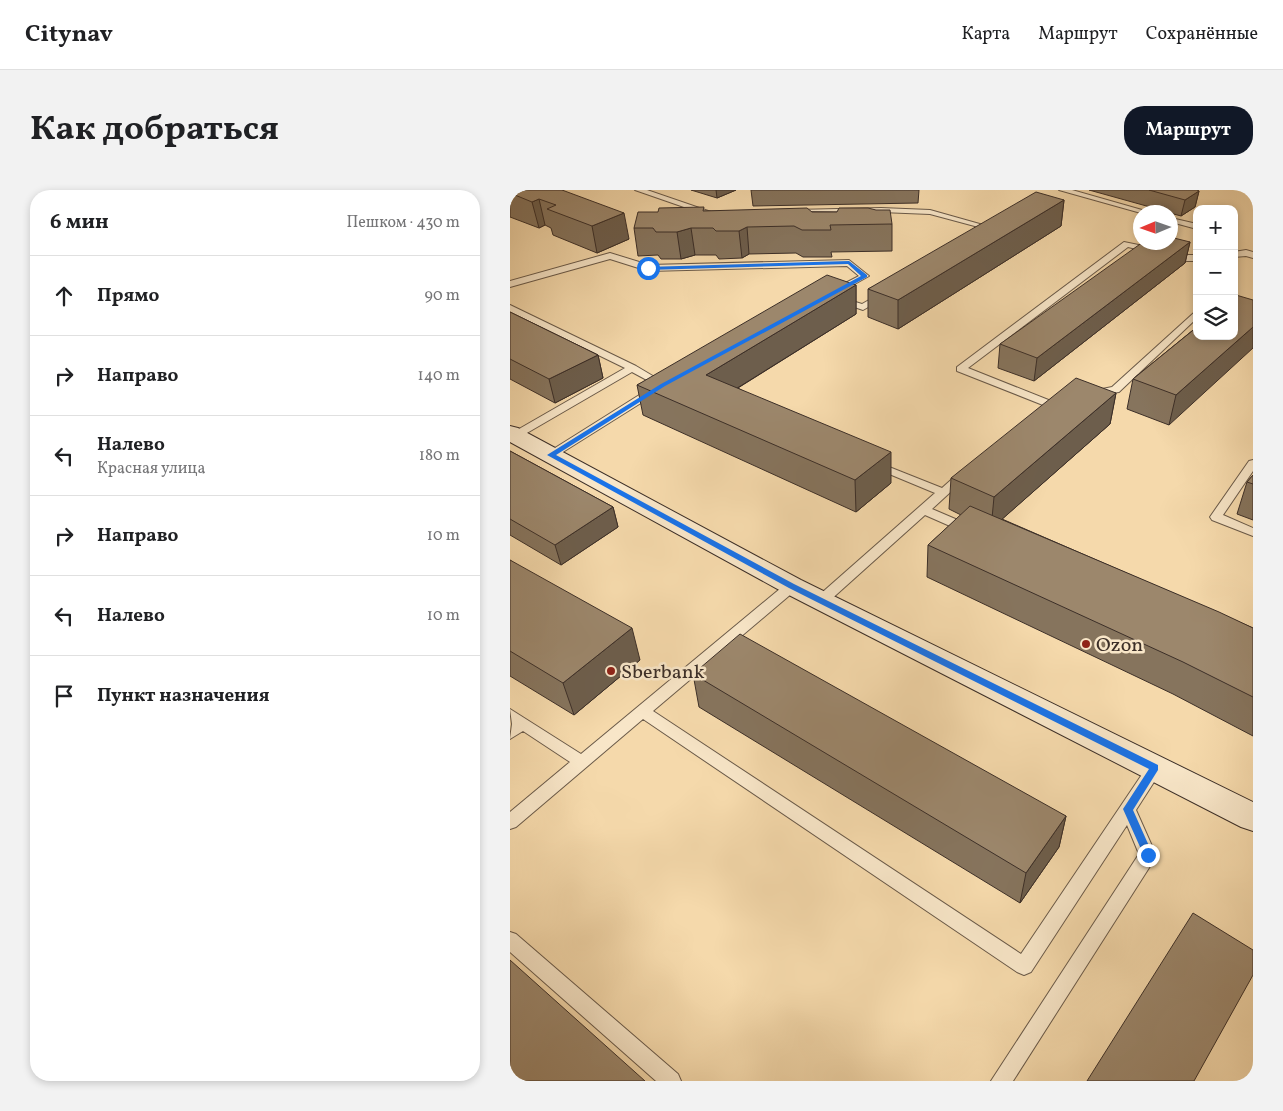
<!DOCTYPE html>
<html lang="ru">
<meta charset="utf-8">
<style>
body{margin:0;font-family:Vollkorn,serif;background:#f2f2f2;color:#202124}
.controls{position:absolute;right:15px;top:15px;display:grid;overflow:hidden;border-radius:10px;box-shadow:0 2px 8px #0003}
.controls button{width:45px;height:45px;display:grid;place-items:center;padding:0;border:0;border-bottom:1px solid #e0e0e0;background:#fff;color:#202124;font:25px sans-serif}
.compass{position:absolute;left:623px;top:15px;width:45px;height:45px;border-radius:50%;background:#fff;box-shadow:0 2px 8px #0003;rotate:268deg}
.stop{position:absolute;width:15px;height:15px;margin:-11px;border:4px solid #1a73e8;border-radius:50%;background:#fff}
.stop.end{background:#1a73e8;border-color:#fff;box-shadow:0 1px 5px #0008}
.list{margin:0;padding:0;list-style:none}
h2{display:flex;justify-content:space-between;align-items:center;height:65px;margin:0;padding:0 20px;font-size:21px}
h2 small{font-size:16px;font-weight:400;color:#757577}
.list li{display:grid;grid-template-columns:32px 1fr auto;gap:15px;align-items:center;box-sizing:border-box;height:80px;padding:0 20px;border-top:1px solid #e0e0e0}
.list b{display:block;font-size:19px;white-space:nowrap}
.list p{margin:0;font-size:16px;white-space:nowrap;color:#757577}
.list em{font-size:16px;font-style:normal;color:#757577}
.icon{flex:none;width:28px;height:28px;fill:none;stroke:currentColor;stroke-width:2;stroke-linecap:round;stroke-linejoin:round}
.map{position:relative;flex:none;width:743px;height:891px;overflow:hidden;border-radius:20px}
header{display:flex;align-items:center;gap:30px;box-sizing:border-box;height:70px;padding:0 25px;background:#fff;border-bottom:1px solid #e0e0e0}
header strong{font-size:24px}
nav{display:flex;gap:28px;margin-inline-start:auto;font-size:18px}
.intro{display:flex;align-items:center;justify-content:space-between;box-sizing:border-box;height:120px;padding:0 30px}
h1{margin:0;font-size:35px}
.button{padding:12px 22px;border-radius:20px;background:#111827;color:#fff;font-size:18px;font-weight:700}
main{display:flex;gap:30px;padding:0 30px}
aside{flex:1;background:#fff;border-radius:20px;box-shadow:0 2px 8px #0003}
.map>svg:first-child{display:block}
</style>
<header>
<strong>Citynav</strong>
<nav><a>Карта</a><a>Маршрут</a><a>Сохранённые</a></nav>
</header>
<div class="intro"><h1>Как добраться</h1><a class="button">Маршрут</a></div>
<main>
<aside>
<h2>6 мин<small>Пешком · 430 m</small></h2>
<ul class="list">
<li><svg class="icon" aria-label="ahead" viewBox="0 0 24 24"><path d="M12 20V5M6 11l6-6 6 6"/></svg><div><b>Прямо</b></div><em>90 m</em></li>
<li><svg class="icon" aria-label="right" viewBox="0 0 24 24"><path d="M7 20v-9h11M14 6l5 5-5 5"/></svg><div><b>Направо</b></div><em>140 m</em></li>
<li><svg class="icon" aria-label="left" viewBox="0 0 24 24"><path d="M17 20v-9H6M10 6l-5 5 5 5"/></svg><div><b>Налево</b><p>Красная улица</p></div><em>180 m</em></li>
<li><svg class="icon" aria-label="right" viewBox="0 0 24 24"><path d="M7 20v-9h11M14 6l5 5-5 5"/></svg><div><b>Направо</b></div><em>10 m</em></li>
<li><svg class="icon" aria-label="left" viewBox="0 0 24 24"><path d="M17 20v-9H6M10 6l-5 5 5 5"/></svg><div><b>Налево</b></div><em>10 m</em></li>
<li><svg class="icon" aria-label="arrive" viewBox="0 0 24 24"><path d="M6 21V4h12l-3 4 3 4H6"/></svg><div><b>Пункт назначения</b></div></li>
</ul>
</aside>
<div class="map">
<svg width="743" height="891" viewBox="0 0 743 891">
<rect width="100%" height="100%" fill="#f5d9ab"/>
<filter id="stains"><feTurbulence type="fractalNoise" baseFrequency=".004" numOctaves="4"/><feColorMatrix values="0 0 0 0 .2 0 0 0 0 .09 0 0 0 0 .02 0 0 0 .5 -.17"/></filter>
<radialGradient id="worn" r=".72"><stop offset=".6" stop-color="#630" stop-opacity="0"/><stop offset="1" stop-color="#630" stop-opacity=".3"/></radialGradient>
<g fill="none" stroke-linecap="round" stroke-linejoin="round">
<!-- lane casing -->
<g stroke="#6a5a49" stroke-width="2">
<path id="lane" d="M125,0H137L204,23L197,25Z
M549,0H562L639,22L631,23Z
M371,18L420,20L491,40L487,42L420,24L371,22L284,24L280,22L284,20Z
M661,28L687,34V39L661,32Z
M614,52L677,65H687V71H677L618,57L458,178L541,211L542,213L541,215H533L447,181V177Z
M736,60L743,62V68L736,66L724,67V62Z
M100,63L139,75L339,70L359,86L325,105L321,102L322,100L349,86L337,76L138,81L100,69L0,97V91Z
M373,102L376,103V107L353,120L324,110L329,107L352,114Z
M0,115L126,176L158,195L157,197H150V201L45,267H37L35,265L37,263L142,197L148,196L122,182L10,247H2L1,245L2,243L115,178L0,122Z
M687,120V128L609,202L578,206L577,204L578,202L602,197Z
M743,270V281L713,325L743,338V346L702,330L700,327L739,271Z
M364,271L432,298L451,281H459L461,283L459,285L422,319L464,337L466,340L464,343H456L415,325L317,413H307L305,410L307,407L425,303L360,276L358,274Z
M282,392L287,393L289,396L287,399L143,521L511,764L639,574L645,572L651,574L653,578L626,620L646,665L644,670L503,891H481L629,664L617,635L521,782L514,785L507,782L133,529L6,637L0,639V622L60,572L13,541L0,549L2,534L0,519L71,564L277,393Z
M0,742L6,744L168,884L171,891H146L0,762Z"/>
</g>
<!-- secondary casing -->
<g stroke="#3c2f28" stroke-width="2">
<path id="secondary" d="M0,236L8,238L291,390L743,612V641L731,637L273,402L0,252Z"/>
</g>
<!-- lane -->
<use href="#lane" fill="#f8e6c8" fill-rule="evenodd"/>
<!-- secondary -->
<use href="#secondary" fill="#f8e6c8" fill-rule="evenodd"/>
</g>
<!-- wall -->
<path fill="#86745d" stroke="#3c2f28" d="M0,0H52L119,49L87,63L43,45L41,38L35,35L29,38L0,27Z
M181,0H226L207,8Z
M241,0H409L408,13L243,16Z
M579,0H687L689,1L685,17L671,26L660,23V22H658Z
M554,10L551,36L388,139L358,127V99Z
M194,21L327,22L382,34V61L321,62L322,67H293L286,63L239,64L232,68L209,69L206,65H185L171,69H151L148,65L128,66L124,38Z
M680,52L675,73L524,191L488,178L490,154Z
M346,95V124L228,198L381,293L346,322L133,225L127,195Z
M726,105L659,235L617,219L623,189Z
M0,122L88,165L93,188L45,213L0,189Z
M606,203L600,234L492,329L743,438V546L663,504L417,387L418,355L451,325L439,319L441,288Z
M0,261L103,317L108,337L51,375L0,345Z
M743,285V330L727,324L737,292Z
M0,370L130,470L64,525L0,486Z
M183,484L556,626L549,657L510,713L189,517Z"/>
<!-- shaded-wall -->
<path fill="#6d5e4c" stroke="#3c2f28" d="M206,0H226L207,8Z
M689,1L685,17L671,26L675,10Z
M29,9L35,35L29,38L22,12Z
M554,10L551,36L388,139V110Z
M114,23L119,49L87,63L82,36Z
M237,37L239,64L232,68L229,41Z
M181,38L185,65L171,69L167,42Z
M680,52L675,73L524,191L527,168Z
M346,95V124L200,215L196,185Z
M743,137V158L659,235L666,205Z
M88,165L93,188L45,213L39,189Z
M606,203L600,234L481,339L484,307Z
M381,262V293L346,322L345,290Z
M103,317L108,337L51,375L45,355Z
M122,438L130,470L64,525L53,493Z
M556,626L549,657L510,713L516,683Z"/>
<!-- building -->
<path fill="#9c876c" stroke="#3c2f28" d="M0,0H52L114,23L82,36L37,19L46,15L29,9L22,12L0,3Z
M639,0H687L689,1L675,10Z
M526,2L554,10L388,110L358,99Z
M194,17L193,21L297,18L302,22H327L329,18H358L366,20H380L382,34L320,35L321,40H292L284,36L237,37L229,41H206L203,38H181L167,42H146L143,38H124L128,22H148L149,18Z
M660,47L680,52L527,168L490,154L633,52H660Z
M317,85L346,95L196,185L381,262L345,290L127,195Z
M726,105L743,110V137L666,205L623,189L687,137V146H724V106Z
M0,122L88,165L39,189L0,169Z
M566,188L606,203L484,307L441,288Z
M0,261L103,317L45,355L0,329Z
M743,285V294L737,292Z
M460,316L709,422L743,438V507L673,472L418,355Z
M0,370L122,438L53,493L0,461Z
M230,444L556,626L516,683L183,484Z
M683,723L743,760V785L684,891H577Z
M0,770L135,891H0Z"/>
<!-- route -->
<path fill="#1a73e8" d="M339,71L357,85V87L155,196L46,265L284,394L648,575V580L623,620L643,665L642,668H635L613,619L639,579L279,398L37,265L151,194L351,86L338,74L138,80L136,77Z"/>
<!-- markers -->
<g fill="#8f2418" stroke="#f8e6c8" stroke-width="2">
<circle cx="576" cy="454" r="5"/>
<circle cx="101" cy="481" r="5"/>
</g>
<g text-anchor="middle" stroke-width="5" stroke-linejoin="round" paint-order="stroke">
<!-- poi labels -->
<g font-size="20" fill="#3c2f28" stroke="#f8e6c8" text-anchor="start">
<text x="586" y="461">Ozon</text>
<text x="111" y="488">Sberbank</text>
</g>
</g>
<rect width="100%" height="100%" filter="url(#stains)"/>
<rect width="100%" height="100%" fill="url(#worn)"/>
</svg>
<div class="controls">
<button>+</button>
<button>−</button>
<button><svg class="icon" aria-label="layers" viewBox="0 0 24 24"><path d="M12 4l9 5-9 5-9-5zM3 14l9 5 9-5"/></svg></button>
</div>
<svg class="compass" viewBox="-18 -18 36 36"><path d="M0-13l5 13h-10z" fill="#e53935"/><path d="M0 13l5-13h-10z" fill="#757577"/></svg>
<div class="stop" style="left:138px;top:78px"></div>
<div class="stop end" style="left:638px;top:665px"></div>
</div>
</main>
